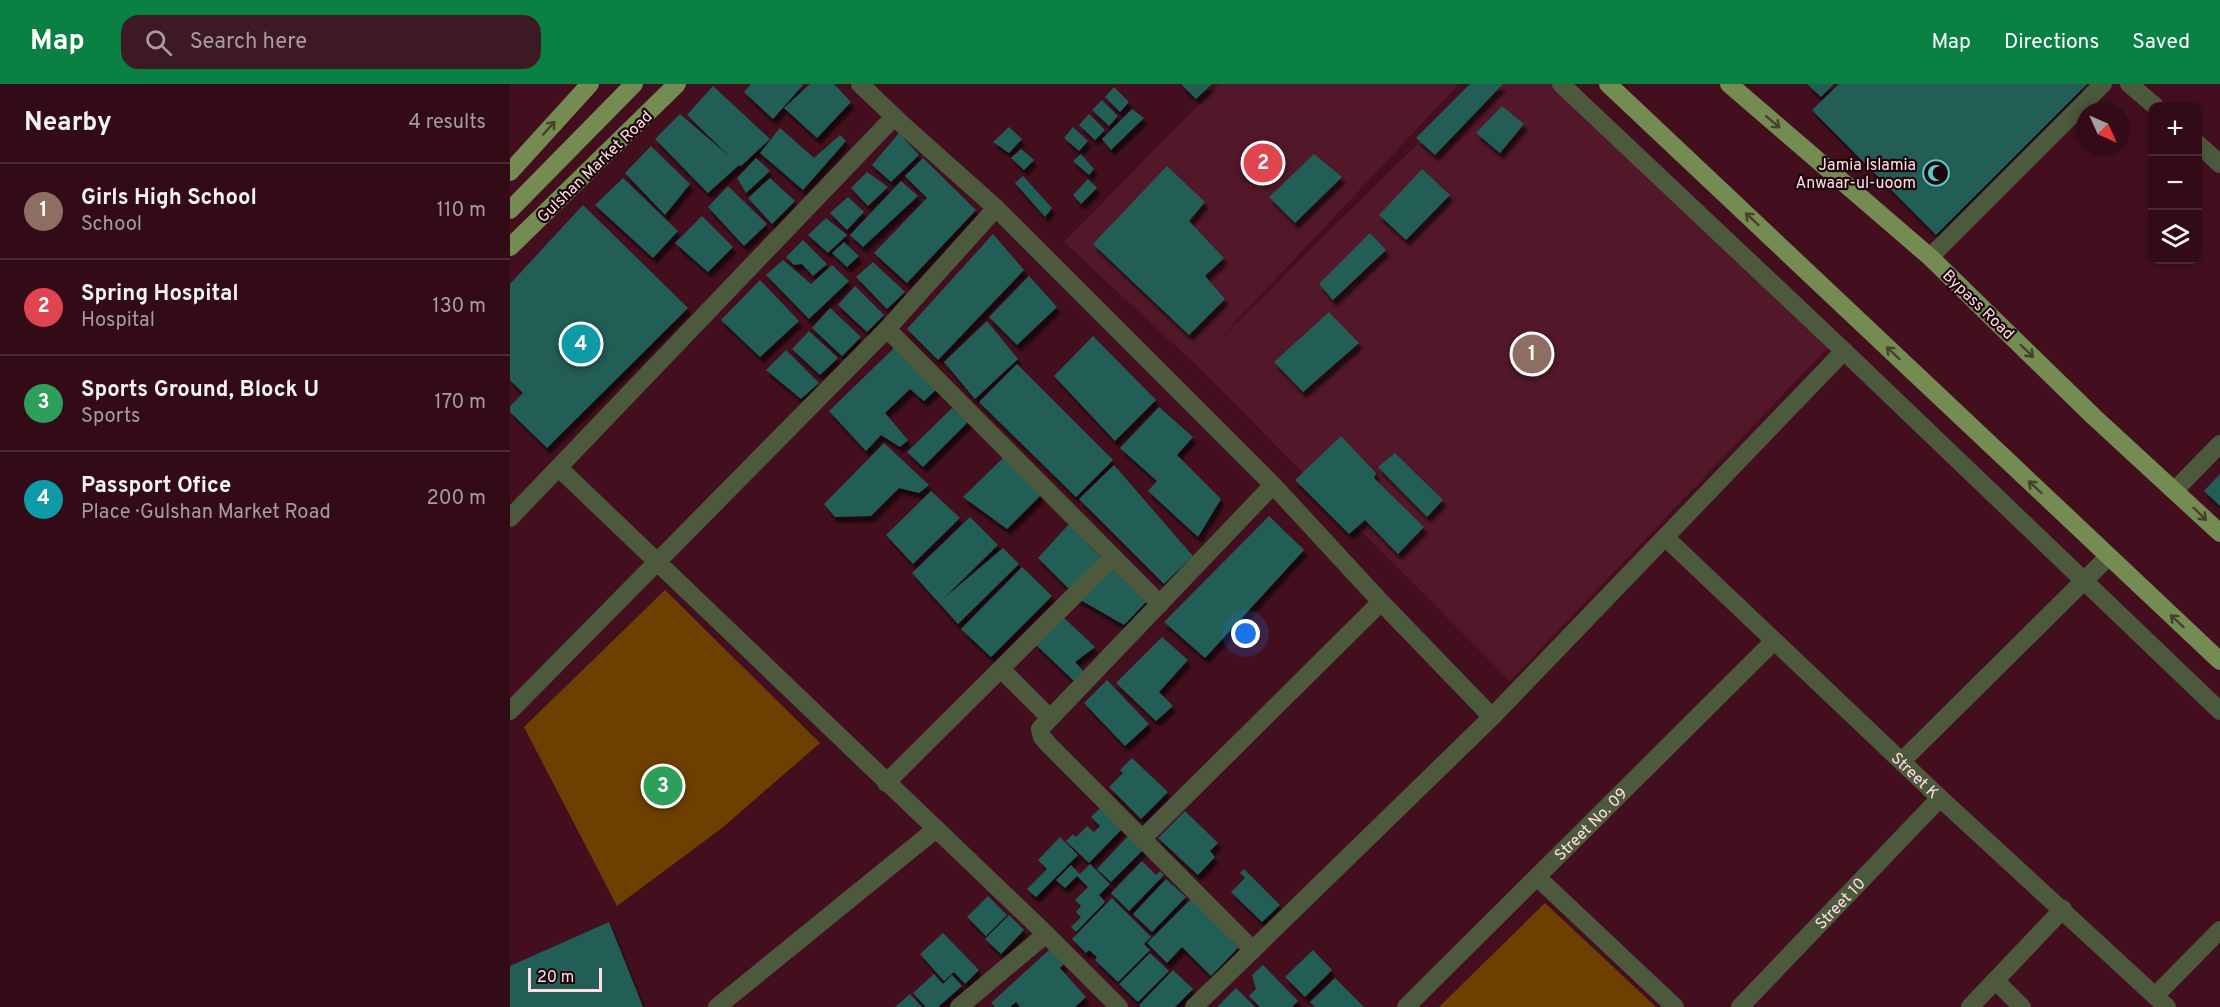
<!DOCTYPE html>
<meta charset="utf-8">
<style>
body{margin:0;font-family:Overpass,sans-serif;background:#3d1924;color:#f1f3f6}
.controls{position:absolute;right:18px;top:18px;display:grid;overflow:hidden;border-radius:12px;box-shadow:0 3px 9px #0003}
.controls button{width:54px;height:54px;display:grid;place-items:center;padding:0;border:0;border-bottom:2px solid #4d2b36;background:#320b17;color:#f1f3f6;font:30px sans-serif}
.compass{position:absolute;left:1566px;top:18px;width:54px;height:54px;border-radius:50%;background:#320b17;box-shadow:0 3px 9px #0003;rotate:135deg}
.scale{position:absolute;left:18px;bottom:15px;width:74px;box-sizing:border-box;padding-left:6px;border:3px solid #fcdfe4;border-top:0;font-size:16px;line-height:21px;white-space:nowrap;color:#fcdfe4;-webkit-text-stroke:4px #1c060b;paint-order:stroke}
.you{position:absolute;left:736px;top:550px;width:21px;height:21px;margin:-15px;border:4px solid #fff;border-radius:50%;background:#1a73e8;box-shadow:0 0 0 9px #1a73e833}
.badge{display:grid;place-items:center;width:39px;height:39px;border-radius:50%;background:#0b8043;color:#fff;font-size:20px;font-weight:700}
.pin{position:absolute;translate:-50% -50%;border:3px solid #fff;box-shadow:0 2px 6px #0006}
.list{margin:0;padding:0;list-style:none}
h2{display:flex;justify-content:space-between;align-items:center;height:78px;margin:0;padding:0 24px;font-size:26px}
h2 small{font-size:20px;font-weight:400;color:#a89ba1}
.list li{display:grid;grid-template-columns:39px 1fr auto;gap:18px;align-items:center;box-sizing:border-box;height:96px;padding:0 24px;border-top:2px solid #4d2b36}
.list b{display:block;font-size:22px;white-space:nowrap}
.list p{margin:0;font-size:20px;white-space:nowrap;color:#a89ba1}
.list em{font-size:20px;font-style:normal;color:#a89ba1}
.icon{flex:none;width:33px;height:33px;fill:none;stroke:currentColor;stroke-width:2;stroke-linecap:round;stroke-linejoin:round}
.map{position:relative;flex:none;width:1710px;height:923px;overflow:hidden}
header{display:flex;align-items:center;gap:36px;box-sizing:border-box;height:84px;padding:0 30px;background:#0b8043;color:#fff}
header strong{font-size:28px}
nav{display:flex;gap:33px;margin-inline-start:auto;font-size:21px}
.search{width:420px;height:54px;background:#3d1924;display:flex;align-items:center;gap:15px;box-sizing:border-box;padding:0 21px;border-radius:18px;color:#a89ba1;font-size:22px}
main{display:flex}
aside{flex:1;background:#320b17}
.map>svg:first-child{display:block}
</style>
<header>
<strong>Map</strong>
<div class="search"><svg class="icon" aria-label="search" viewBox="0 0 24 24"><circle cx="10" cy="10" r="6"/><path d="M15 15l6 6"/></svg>Search here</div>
<nav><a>Map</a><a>Directions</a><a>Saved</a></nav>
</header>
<main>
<aside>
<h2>Nearby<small>4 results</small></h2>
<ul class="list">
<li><span class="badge" style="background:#8d6e63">1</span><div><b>Girls High School</b><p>School</p></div><em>110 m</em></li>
<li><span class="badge" style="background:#e0444e">2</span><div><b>Spring Hospital</b><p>Hospital</p></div><em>130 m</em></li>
<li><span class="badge" style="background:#2e9e5b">3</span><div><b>Sports Ground, Block U</b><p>Sports</p></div><em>170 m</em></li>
<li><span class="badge" style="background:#0f9aa8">4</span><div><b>Passport Ofice</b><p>Place · Gulshan Market Road</p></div><em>200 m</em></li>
</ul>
</aside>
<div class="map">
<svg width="1710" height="923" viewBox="0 0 1710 923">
<defs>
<filter id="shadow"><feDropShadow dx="3.5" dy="6" stdDeviation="1.5" flood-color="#0009"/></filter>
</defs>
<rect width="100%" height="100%" fill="#430f1f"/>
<!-- built -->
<path fill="#521729" d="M709,0H949L702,263L968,0H1059L1324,257L1000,597L685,280L554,158Z"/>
<!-- green -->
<path fill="#6d4002" d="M155,506L310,659L212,744L107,822L14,643Z
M1035,819L1146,923H929Z"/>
<!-- building -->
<path fill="#225d57" filter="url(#shadow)" d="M241,0H292L293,1L263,35L234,8Z
M300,0H324L341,18L307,54L274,24Z
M671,0H702L686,15Z
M960,0H993L925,71L906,54Z
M1297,0H1324L1311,13Z
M1329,0H1577L1426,151L1302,26Z
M203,2L260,55L231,82L229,81L198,109L145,55L170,30L220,73L177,31Z
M604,3L619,18L610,28L595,13Z
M592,16L608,32L599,42L582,26Z
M992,22L1014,40L990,69L966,49Z
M622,25L634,34L601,66L592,55Z
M579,30L595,46L585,56L569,41Z
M499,43L512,55L499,69L483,58Z
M563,43L578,57L569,67L554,54Z
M270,44L304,74L330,51L336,57L293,106L250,69Z
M389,49L409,71L381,98L362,81Z
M141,62L180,100L155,131L115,89Z
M511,65L524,76L514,86L501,74Z
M571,70L584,85L579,91L563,77Z
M804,70L832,93L785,139L759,113Z
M246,74L260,87L236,109L227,94Z
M413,74L466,126L397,199L364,169L417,114L395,92Z
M657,82L695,118L679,137L714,174L695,192L715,215L679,251L583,160Z
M912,85L940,111L896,156L869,131Z
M357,88L378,103L358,122L341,104Z
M513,92L542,124L535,133L505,99Z
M113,94L168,147L143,174L85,121Z
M260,94L285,117L262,140L238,114Z
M578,95L587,104L571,120L563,111Z
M391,97L408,112L353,163L340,151Z
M218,102L257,140L234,162L198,123Z
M338,113L354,128L337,146L320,129Z
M73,121L178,224L37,364L0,328V322L13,309L0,296V200Z
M192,132L223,163L198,188L165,159Z
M316,134L337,151L318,169L298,151Z
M860,149L876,166L823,216L809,200Z
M483,150L514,186L428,276L397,245Z
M293,156L317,180L303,192L292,180L284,181L276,173Z
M334,158L349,172L337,183L322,169Z
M273,176L301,200L322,181L339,197L299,235L256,191Z
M363,178L395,208L377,225L346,193Z
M519,192L547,223L507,261L479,233Z
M250,196L289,237L250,273L211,236Z
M345,202L374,231L357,248L328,221Z
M320,224L351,253L332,272L302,244Z
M819,228L849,259L793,308L764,278Z
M477,237L508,275L465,315L434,278Z
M299,247L328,274L310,291L282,265Z
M583,252L646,316L605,357L544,292Z
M384,264L428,304L414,317L400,305L375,329L398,356L390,363L371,351L356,367L319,327Z
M276,266L309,299L291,315L256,286Z
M507,280L603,376L566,413L469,318Z
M649,323L683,353L667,371L711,415L688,453L638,407L647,397L610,364Z
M442,324L460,336L413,383L397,368Z
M831,352L866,389L864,394L914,443L888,470L855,436L839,450L785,396Z
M374,359L419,401L409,409L389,404L361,432L325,433L314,420Z
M885,369L933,416L917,433L868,383Z
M495,372L531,411L497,445L453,413Z
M604,381L683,472L654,500L569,415Z
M1710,390V422L1694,407Z
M421,407L450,434L403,480L376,451Z
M759,432L794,466L695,574L654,538Z
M460,433L488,461L433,515L493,464L509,480L448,540L402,489Z
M559,440L592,475L561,507L528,474Z
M602,480L638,516L614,541L567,514Z
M512,483L542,512L481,573L451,545Z
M552,532L585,563L565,578L574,588L564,597L525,560Z
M652,553L678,576L649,608L663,622L646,637L606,599Z
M597,596L639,640L615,662L574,619Z
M622,674L658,708L631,735L599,703L613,689L610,686Z
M590,724L612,745L579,779L556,757L563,750L566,753L577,742L584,748L590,742L581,733Z
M675,727L708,759L700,767L705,773L688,791L648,754Z
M619,751L634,765L601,798L587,785Z
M550,753L568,771L526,813L517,805L537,785L528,776Z
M632,777L646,791L650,787L654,791L619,827L601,809Z
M580,780L600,800L589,811L595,818L566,848L561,843L571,833L566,828L571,822L565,816L578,803L567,792L555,804L546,796L561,781L570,790Z
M734,785L770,821L752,838L721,808L735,794L730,789Z
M656,795L676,813L642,848L623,830Z
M478,812L497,831L476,852L457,833Z
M602,814L641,853L634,860L640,866L608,898L585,876L587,873L579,866L576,869L562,855Z
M682,814L728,864L701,892L672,863L657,879L637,859Z
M499,831L514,846L491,870L475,855Z
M99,838L133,923H0V882Z
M433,849L469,886L455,900L444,888L434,897L410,870Z
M540,865L554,880L550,884L576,913L565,923H510L506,918L500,923H485L481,919Z
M803,866L822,886L795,913L775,893Z
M640,869L659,887L628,918L609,900Z
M753,881L788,917L782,923H750L739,912L746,905L742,891Z
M663,886L683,905L665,923H631L629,921Z
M424,890L433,900L442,891L452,902L428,923H416L403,909Z
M825,894L854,923H805L800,918Z
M726,904L745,923H707Z
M400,910L412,923H385Z"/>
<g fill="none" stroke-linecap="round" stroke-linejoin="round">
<!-- minor -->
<g stroke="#4d593d" stroke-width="18">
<path d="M350,0L394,42L486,124L763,401L871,518L982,633"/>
<path d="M1051,0L1334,267L1710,627"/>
<path d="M1619,0L1645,22"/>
<path d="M1688,60L1710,80"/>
<path d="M1420,173L1593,0"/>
<path d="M377,245L650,520"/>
<path d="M49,384L536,850L609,923"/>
<path d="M1665,406L1710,360"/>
<path d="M0,434L384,33"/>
<path id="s1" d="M1156,454L1430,714L1657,923"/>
<path d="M491,585L540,634"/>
<path d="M0,627L377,245L486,124"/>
<path d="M1392,677L1598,473"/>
<path d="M376,699L603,473"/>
<path d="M632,755L871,518"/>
<path d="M1027,793L1165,923"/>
<path d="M743,866L539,661L532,653L530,645L763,401"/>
<path d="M1486,897L1512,923"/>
<path d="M1645,912L1710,846"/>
<path d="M207,923L426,745"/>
<path d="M449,923L536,850"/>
<path d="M684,923L982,633L1334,267"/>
<path id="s2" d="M896,923L1264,557"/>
<path id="s3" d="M1230,923L1430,714"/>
<path d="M1460,923L1553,825"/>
</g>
<!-- major -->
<path stroke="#748c51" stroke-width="18" d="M1098,0L1710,577
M1219,0L1420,173L1583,332L1710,449
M0,88L80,0
M0,126L124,0
M0,163L167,0"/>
</g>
<!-- one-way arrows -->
<defs><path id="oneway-shaft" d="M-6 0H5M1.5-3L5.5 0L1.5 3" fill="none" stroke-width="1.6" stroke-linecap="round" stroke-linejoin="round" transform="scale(1.5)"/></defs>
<g stroke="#44422a">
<use href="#oneway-shaft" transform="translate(1263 38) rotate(41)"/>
<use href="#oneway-shaft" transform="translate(39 44) rotate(-48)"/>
<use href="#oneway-shaft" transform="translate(1242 135) rotate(-137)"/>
<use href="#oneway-shaft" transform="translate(1517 267) rotate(44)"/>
<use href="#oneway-shaft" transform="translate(1383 269) rotate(-137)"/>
<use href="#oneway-shaft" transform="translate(1525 403) rotate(-137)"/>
<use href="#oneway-shaft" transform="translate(1690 430) rotate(44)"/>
<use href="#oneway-shaft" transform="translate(1667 537) rotate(-137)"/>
</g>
<!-- icons -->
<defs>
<g id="mosque-ring" transform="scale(1.35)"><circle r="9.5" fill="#1c060b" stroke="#57cec2" stroke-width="1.5"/><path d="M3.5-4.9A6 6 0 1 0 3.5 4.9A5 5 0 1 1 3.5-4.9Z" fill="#57cec2"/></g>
</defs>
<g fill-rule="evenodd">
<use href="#mosque-ring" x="1426" y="89"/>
</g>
<g text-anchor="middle" stroke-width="4.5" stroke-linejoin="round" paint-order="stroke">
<!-- poi labels -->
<g font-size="16" fill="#fcdfe4" stroke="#1c060b" text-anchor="end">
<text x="1406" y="86">Jamia Islamia<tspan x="1406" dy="18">Anwaar-ul-uoom</tspan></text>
</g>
<!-- street labels -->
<g font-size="16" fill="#fcdfe4" stroke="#1c060b">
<text transform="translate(84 82) rotate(-44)" y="6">Gulshan Market Road</text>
<text transform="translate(1469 220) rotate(44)" y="6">Bypass Road</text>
<text dy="6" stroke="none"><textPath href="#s1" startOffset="344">Street K</textPath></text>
<text dy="6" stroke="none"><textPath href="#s2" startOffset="260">Street No. 09</textPath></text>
<text dy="6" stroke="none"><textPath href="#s3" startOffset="144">Street 10</textPath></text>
</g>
</g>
</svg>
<div class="controls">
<button>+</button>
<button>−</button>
<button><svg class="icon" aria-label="layers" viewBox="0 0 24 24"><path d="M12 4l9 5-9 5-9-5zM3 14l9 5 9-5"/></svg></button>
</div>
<svg class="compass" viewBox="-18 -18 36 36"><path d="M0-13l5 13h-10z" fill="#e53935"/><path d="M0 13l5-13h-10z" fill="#a89ba1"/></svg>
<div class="scale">20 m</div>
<div class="you"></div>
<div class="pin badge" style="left:1022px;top:270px;background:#8d6e63">1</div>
<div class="pin badge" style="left:753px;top:79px;background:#e0444e">2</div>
<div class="pin badge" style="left:153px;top:702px;background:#2e9e5b">3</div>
<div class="pin badge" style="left:71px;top:260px;background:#0f9aa8">4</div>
</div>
</main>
